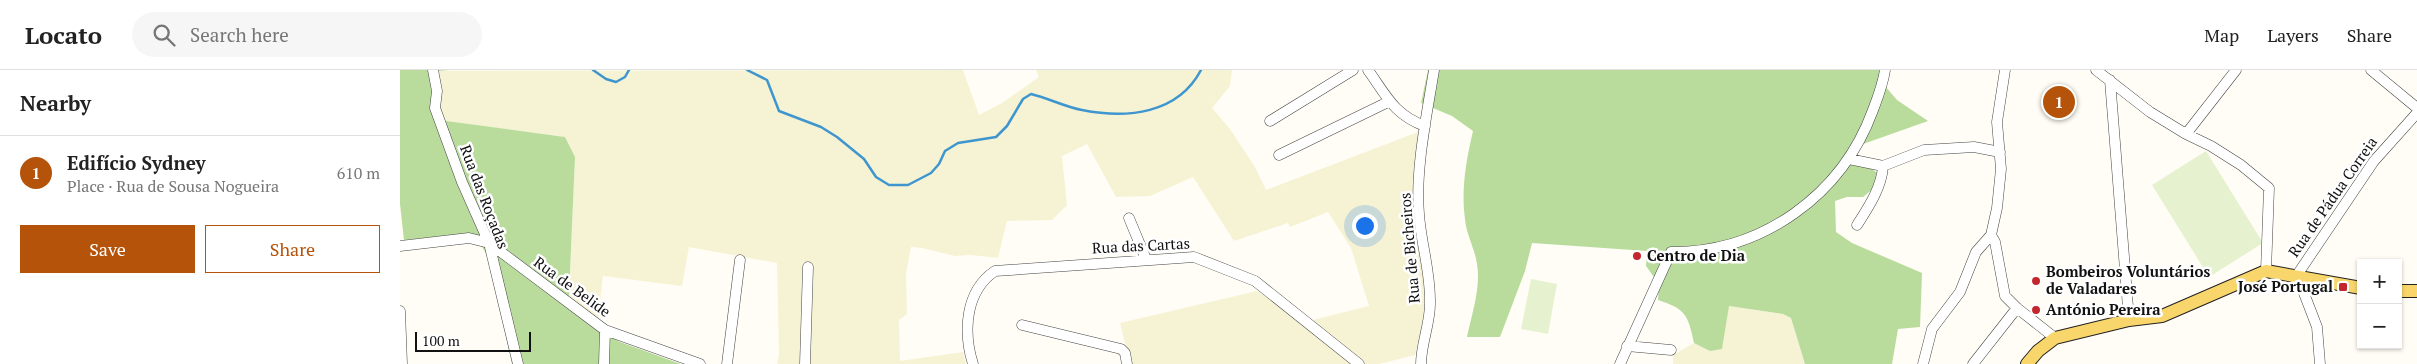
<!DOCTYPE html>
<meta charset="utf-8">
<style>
body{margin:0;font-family:"PT Serif",serif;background:#f6f6f6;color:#222}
.controls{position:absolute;right:15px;bottom:15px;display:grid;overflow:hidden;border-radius:0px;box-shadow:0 1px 4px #0004}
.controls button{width:45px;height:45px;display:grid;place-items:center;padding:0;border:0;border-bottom:1px solid #e0e0e0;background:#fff;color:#222;font:25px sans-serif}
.scale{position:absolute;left:15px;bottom:12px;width:116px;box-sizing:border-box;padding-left:5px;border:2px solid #111;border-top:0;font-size:14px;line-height:18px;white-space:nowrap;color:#111;-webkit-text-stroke:4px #fff;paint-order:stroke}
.you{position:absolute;left:964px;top:155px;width:18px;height:18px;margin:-12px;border:4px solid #fff;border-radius:50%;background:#1a73e8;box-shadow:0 0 0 8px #1a73e833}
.badge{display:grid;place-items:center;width:32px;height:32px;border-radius:50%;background:#b45309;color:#fff;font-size:16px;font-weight:700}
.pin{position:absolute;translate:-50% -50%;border:2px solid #fff;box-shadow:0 1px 5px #0006}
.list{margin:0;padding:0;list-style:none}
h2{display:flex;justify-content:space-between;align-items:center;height:65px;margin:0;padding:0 20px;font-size:21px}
h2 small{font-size:16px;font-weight:400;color:#767676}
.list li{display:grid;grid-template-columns:32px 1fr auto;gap:15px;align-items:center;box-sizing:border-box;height:75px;padding:0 20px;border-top:1px solid #e0e0e0}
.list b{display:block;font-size:19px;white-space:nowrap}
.list p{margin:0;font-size:16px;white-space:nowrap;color:#767676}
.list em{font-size:16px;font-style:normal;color:#767676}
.actions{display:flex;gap:10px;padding:15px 20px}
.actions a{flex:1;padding:11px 0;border:1px solid #b45309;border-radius:0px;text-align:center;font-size:18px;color:#b45309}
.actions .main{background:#b45309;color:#fff}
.icon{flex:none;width:28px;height:28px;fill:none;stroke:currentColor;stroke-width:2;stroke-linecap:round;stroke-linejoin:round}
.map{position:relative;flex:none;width:2017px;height:294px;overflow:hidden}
header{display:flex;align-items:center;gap:30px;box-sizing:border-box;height:70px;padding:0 25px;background:#fff;border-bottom:1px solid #e0e0e0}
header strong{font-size:24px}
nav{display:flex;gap:28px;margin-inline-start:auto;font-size:18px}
.search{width:350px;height:45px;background:#f6f6f6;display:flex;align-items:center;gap:12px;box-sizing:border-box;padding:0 18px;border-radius:28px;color:#767676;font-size:19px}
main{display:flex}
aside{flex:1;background:#fff}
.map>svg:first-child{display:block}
</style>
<header>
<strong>Locato</strong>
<div class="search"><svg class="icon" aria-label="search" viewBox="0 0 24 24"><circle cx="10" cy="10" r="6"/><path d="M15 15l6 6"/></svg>Search here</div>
<nav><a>Map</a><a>Layers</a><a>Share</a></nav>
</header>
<main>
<aside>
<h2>Nearby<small></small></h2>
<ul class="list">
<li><span class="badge">1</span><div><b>Edifício Sydney</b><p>Place · Rua de Sousa Nogueira</p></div><em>610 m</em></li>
</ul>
<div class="actions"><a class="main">Save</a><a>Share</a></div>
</aside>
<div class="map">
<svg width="2017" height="294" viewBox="0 0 2017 294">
<rect width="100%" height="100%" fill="#fffdf5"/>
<!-- farmland -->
<path fill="#f6f3d4" d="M563,0L579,45L602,33L639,7L636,0H832L830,16L812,38L830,59L855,97L866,120L1018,62L1029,227L1015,285L979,294H730L720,253L857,221L905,252L969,236L951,178L928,142L890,157L888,153L834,171L793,107L750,126L716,127L687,74L662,86L667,135L652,150L607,151L598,188L571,185L555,186L522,178L511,177L506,204L507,244L499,250L500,291L563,282L566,294H377L379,285L377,193L289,177L282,216L203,206L197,258L165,234L169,225L175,88L165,67L38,50L37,1Z
M1329,236L1383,244L1391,248L1405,294H1273V285L1294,273L1310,281Z"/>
<!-- forest -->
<path fill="#b9dc9c" d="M0,0H49L38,1L39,50L165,67L175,87L169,225L165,234L202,262L220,272L281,294H112L89,189L76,166L53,165L4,170L0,134Z
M1028,0H1479V9L1497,30L1528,51L1449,79L1459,90L1479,104L1474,118L1463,127H1447L1435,131L1436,162L1452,173L1522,203L1520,257L1498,259L1492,294H1405L1391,248L1383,244L1329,236L1322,279L1310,281L1294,273C1288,245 1286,239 1258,230L1259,214L1246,196L1247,181L1132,173L1125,201L1100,267H1067C1072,243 1081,218 1077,194C1075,179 1066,164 1065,149C1061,119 1066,91 1073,61L1052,46L1021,33Z"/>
<!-- pitch -->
<path fill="#e6f2cf" d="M1806,81L1863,173L1809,207L1752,115Z
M1131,209L1157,214L1148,264L1121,259Z"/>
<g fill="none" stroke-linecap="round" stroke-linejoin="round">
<!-- stream -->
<path stroke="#3f96cf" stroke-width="2.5" d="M193,0L206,9L216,12L225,7L229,0
M347,0L367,10L379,41L421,57L437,67L464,89L476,107L489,115H508L531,103L539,94L545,81L558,73L596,67L607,56L623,29L631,24C648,28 665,37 682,40C727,49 778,44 801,0"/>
<!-- minor casing -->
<g stroke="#444" stroke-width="11">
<path id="minor" d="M33,0L37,21L35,38L62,112L89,173L118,294
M968,0C986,25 994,45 1025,56
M1696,0L1750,42L1786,64L1811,76L1841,95L1869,118L1866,201
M1971,0L2017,38
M1710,10L1729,250
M870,51L953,0
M1786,64L1836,0
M879,85L988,32
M1449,89L1483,96
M1483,96L1524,80L1574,77L1600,82
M729,148L746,189
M1457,155C1468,138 1482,117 1483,96
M1591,165L1595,172L1605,226L1617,238L1655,268
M0,176L69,168L89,173L205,260L300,294
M0,241L2,294
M622,255L721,279L725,283L727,294
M1227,276L1271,280
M204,294L205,260
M327,294L340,190
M405,294L408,197
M573,294C563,262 565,221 595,201L794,187L855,211L959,294
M1021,294C1021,274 1030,254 1030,234C1031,203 1021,174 1019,144C1015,100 1027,44 1034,0
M1220,294L1271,182C1362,183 1442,125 1473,40C1478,27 1483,14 1485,0
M1523,294L1532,259L1560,222L1576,182L1591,165L1597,138L1601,99L1597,52L1605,0
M1573,294L1617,238
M1920,294L1917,257L1897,205L1974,91L2017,43"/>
</g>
<!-- major casing -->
<g stroke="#222" stroke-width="14">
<path id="major" d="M1998,221H2017
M1627,294L1638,281L1655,268L1729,250L1762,246L1866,201L1961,218"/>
</g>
<!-- minor -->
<use href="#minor" stroke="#fff" stroke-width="10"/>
<!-- major -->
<use href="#major" stroke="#f9d66b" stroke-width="12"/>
</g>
<!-- markers -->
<g fill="#c4262e" stroke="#fff" stroke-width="2">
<circle cx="1237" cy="186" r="5"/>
<circle cx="1636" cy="211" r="5"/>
<rect x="1938" y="212" width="10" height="10" rx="2.5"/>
<circle cx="1636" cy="240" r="5"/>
</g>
<g text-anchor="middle" stroke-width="5" stroke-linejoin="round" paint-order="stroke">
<!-- street labels -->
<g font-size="15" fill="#111" stroke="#fff">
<text transform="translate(84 127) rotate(69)" y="5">Rua das Roçadas</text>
<text transform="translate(1933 127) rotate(-55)" y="5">Rua de Pádua Correia</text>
<text transform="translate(741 176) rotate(-3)" y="5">Rua das Cartas</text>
<text transform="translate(1010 178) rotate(-95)" y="5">Rua de Bicheiros</text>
<text transform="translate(172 217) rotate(36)" y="5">Rua de Belide</text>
</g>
<!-- poi labels -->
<g font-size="15" font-weight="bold" fill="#111" stroke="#fff" text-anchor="start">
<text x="1247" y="191">Centro de Dia</text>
<text x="1646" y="207">Bombeiros Voluntários<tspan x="1646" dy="17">de Valadares</tspan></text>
<text x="1933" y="222" text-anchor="end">José Portugal</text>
<text x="1646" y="245">António Pereira</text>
</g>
</g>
</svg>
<div class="controls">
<button>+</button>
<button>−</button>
</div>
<div class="scale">100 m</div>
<div class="you"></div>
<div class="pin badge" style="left:1659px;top:32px">1</div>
</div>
</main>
